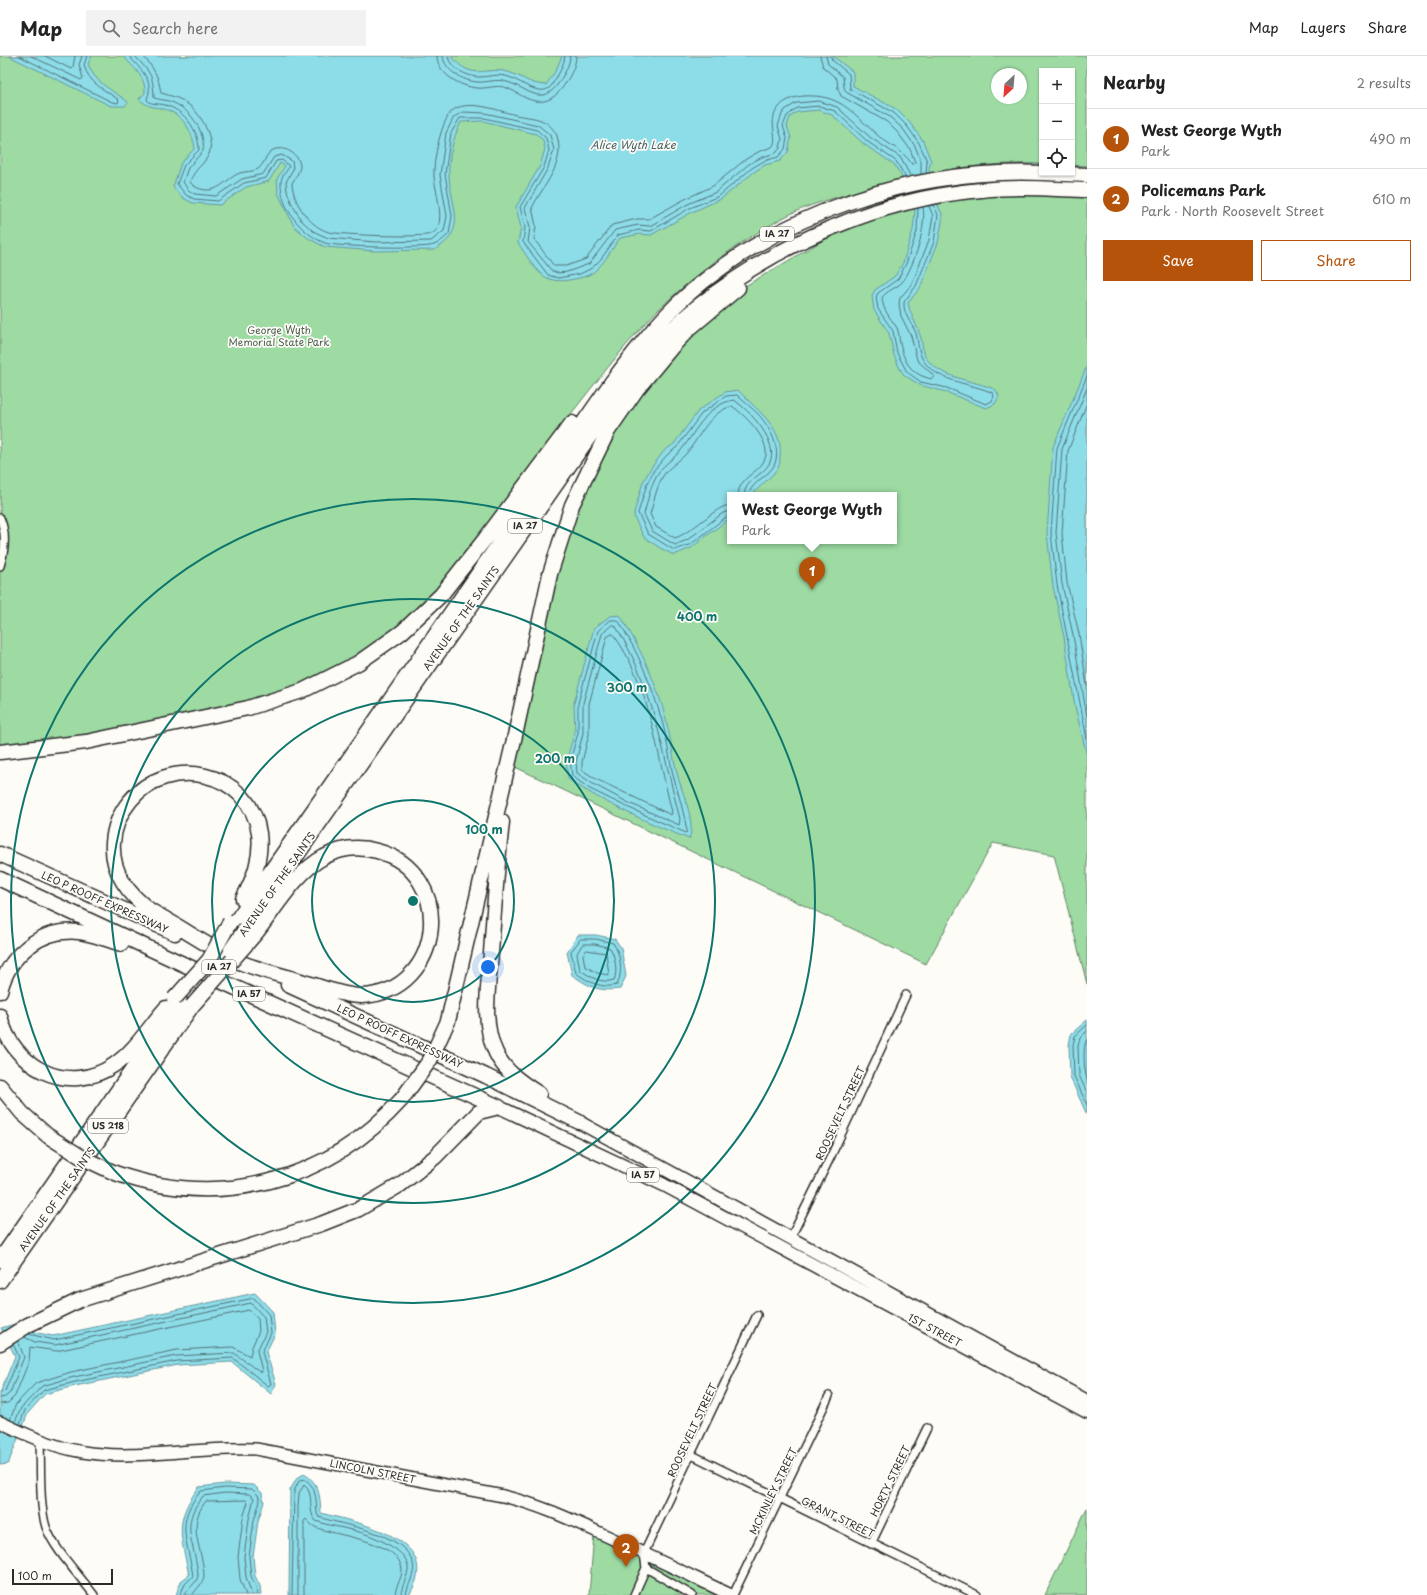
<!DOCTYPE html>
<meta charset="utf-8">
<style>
body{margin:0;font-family:"Playpen Sans",sans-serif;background:#f2f2f2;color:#222}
.controls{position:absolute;right:12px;top:12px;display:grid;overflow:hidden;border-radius:0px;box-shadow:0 1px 3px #0004}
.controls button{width:36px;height:36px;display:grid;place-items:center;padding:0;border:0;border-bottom:1px solid #e0e0e0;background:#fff;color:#222;font:20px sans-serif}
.compass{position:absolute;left:991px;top:12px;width:36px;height:36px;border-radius:50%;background:#fff;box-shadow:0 1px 3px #0004;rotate:206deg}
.scale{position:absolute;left:12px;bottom:10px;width:101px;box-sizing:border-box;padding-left:4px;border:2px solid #2b2b2b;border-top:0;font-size:11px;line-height:14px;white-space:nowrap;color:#2b2b2b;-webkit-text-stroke:3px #fdfcf7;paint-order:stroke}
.you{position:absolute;left:488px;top:911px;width:14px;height:14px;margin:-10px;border:3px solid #fff;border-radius:50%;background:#1a73e8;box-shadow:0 0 0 6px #1a73e833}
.badge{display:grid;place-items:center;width:26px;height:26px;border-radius:50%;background:#b45309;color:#fff;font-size:13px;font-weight:700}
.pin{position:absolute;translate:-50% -33px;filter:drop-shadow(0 1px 2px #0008)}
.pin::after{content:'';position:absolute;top:21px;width:14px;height:12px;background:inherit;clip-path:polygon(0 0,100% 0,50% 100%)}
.popup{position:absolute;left:727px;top:436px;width:170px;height:52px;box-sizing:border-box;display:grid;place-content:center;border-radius:0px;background:#fff;filter:drop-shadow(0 1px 3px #0005);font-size:13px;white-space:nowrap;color:#767676}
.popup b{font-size:15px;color:#222}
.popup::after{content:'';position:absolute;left:50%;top:100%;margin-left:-8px;border:8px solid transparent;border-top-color:#fff}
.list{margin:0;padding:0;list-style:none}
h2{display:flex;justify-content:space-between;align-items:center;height:52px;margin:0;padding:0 16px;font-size:17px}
h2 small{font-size:13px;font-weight:400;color:#767676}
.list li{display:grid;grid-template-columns:26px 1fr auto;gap:12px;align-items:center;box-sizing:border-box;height:60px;padding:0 16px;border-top:1px solid #e0e0e0}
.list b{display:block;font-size:15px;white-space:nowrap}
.list p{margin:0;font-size:13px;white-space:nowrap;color:#767676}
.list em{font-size:13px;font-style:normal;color:#767676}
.actions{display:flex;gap:8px;padding:12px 16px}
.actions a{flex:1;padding:9px 0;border:1px solid #b45309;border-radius:0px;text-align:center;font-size:14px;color:#b45309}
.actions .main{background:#b45309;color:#fff}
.icon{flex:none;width:22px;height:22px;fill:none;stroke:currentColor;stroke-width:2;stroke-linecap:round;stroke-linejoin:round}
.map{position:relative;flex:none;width:1087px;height:1539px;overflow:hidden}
header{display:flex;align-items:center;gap:24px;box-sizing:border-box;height:56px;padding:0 20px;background:#fff;border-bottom:1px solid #e0e0e0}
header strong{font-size:19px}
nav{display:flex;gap:22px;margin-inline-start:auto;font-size:14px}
.search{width:280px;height:36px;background:#f2f2f2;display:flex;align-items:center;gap:10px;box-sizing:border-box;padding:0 14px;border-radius:0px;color:#767676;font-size:15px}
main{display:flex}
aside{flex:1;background:#fff}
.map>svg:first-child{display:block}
</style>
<header>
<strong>Map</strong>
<div class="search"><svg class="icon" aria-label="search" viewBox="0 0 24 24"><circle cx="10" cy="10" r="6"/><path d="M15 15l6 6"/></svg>Search here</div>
<nav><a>Map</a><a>Layers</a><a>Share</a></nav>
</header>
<main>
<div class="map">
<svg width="1087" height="1539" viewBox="0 0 1087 1539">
<rect width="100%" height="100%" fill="#fdfcf7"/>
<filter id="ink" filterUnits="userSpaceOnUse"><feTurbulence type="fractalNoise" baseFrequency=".025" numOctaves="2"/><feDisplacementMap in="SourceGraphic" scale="8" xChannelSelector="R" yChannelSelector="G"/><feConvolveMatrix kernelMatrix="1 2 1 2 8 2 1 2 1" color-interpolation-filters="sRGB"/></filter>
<g filter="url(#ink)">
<!-- green -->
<path fill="#9ddba3" stroke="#648367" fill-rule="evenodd" d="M0,0H1087V110L1072,109V15H1042V108C983,106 925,115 868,132C838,141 807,148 779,164C736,188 694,219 658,254C635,277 614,304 593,330C572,357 551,382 531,409C488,467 447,534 388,577C365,594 340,611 314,623C274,642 228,649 186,658C124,671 63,686 0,689ZM997,18H1021V42H997Z
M981,134H1087V928L1054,799L993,787L926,908L511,709L572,449L654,312L730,239L866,159ZM730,439H894V485H730Z
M1087,1452V1539H1045Z
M594,1478L717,1539H589Z"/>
<!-- water -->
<path fill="#8ddde9" stroke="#66969d" d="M9,0H92L88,8C95,28 113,34 128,46L125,50H111Z
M123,0H451C474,28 486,8 511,17C526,22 528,28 546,29L556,14L562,0H833L853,16V30L896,53L910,67L923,85L931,105L929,112L931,135L942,158V166L938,187L920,232L908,247C910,258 915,265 919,276C922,283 922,292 925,300C938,323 976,324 996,334L999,340L995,348L986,352L946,336L920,329L904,319L899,311L894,299L889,277L874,254L872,240L875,234L895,220L903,207L913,174L915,155L901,119L894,108L865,89L832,59L819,54L797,56L790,61L787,70L791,82L788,96L780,105L765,109L754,116L721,143L692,156L651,179L640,178L620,182C612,192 606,205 596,214C591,219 581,222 574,223C541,231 535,211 518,187L521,172L516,151L540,110L545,93L543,84L536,78L483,65L461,66C453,81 448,103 449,120C451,151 469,175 434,194L375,195L325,191L308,182L294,170L278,137L277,123L285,110L280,107L269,125L246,131L220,149L193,147L183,142L173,131L181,107L195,92C192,75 183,58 164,53C152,50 149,52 139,43L145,37C146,21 133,11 123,0Z
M1087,310V700L1075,650L1064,581L1053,530L1047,477L1053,391Z
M738,334C754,352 784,371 780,400C780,404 780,409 778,412C771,422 760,429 752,439H730V462L691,492L674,499L660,492L644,481L635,463L634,457L643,426L651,412L664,395L674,388L699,354L725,336Z
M620,559C640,592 657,627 666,664C671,683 673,703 678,721C683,739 696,766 689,783C647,766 605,748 568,723L566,705L575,676L574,647L594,572L610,560Z
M578,879H596L615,883L621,892L626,920L620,933C598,936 590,931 572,919L567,896Z
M1087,964V1059L1070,1021L1069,989L1071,978Z
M255,1237L273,1256L275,1278L266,1296L276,1328L271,1338L232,1306L178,1309L75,1330L45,1338L28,1357L8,1408L0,1409V1337L15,1300L1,1272L15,1268L38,1277L53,1280Z
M304,1418C320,1427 320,1441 321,1457C357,1467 446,1482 409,1539H289L290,1434L297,1422Z
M225,1428L254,1429L262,1437L264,1446L258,1465L253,1501L255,1520L260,1530L261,1539H176L181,1525L189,1519C181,1481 173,1465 199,1431Z"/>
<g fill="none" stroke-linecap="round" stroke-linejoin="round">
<!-- shore -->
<path stroke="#527277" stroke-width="1" d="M19,0L112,46L118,47L119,44C104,33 89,28 84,9L87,0
M31,0L81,24L83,22L79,9L82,0
M45,0L71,13L73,11L75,0
M129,0C137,10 151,21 149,35C149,39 147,41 147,44C151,49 158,47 165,49C184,54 199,74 199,94L184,109L177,128L186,139L194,143L218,145L244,127L266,122L276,105L282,104L289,110C287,116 281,120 281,126C280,152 302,178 325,187C335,191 425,193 434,189C440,187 444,182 449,178L452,160L445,118L451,77L460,62H484L537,74L546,82L549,94L544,111L520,151L525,171L523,186L548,219L558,222L580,218L592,212L601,203L618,179L639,174L651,175L690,152L719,140L752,112L764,105L778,101L785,93L787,82L783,70L787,60L797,52L819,50L835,55L868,86L896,105L906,122
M135,0C151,18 153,18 154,42C161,44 169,44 176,48C192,56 206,77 203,95L188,112L183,126L189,135L195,138L216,140L242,123L263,118L274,101L282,99L292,105L293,113L286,126L287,135L291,146L301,164L313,175L328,182L375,186L431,185L444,175L447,160L440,119L446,77L454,61L463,56L485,57L538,69L550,79L554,94L548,112L525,152L530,171L528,186L552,215L558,217L567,216L589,208L615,174L638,169L650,170L688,148L716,136L749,108L762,101L776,97L780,92L782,83L778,70L782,58L785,54L796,47L819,45L837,51L871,82L900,101L911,121
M143,0C155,14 158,19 161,37C171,40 181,42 189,49C201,58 215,83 209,98C204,109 194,113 190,126C193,132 207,136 214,133C223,130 231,120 240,117C246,115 253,116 258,113C265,108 265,98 273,94C284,89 300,98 300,111C299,117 295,122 292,127C293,147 310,171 329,176C341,179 422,182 431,178C434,177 436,174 438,172C443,156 436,138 434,121C433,105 440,73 448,60C460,39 499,55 516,59C525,61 535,61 543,65C549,68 555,74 557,80C566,108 543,129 532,152L536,170L534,183L554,210H566L586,203L612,169L637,163H649L685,143L713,130L746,103L760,95L772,91C780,82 766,65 779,51C786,43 795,41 804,40C839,38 851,55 875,77C888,89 901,92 912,108H914L915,106L910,93L898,77L887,66L841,40L838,33L837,23L823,11L820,0
M437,0C437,18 461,31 477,32C486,33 495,29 504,31C512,33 519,39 526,42C544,50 555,43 565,28C570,20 576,10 576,0
M443,0C444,15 464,25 477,26C487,27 497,22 507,26C529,32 542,53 560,25C564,18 570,9 570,0
M448,0C449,12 468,21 479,21C489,21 498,17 509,21C519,24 538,40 549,32C552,30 554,25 556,22C560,16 564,8 565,0
M826,0L828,8L843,21L844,31L846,36L890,61L903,73L915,90L921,105V119
M831,0L832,4L849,18L850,33L894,57L907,70L919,87L927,105L926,118
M923,151C927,170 914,210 903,225C898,232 885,235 882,242C883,255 890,261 897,272C899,276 899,282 900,287C904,307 912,319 932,323L934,320L917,304L911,280L901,260L899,248L900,242L912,228L929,184L933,160L929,150
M918,152L917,175L906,208L898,223L878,237L876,241L878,253L893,275L897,297L907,316L921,326L947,332L986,348L992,345L994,340L993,337C972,327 934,326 922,302C918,294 918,285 916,277C911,266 903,258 904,246L916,230L934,186L938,159L934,149
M1087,320L1057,392L1051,477L1057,529L1087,683
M1087,332L1062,393L1056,477L1062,528L1073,579L1087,661
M1087,347L1068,395L1062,477L1067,527L1079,578L1087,630
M730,449C717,449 693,476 675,482L656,471L650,458C654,446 656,432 663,420C669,411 678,406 685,399C700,382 708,357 732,350C745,359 774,387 764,405C757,418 739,421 738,439
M730,455L723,457L687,484L675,489L652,475L644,458C648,444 650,430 658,417C665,407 675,402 682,393C696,375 708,348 734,344C749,354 781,387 769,408C763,419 745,424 744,439
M730,460L726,461L690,489L674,494L648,478L638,457L647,428L654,414L667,399L677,391L702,357L726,340L737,339C744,346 751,351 758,358C771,372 786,400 769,416C762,423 750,429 749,439
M611,564H618C638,596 652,629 662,665C667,682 669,701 673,719C678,737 684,756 687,775L686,777L627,751L590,733L572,720L570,705L578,677V647L598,575Z
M612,569H615C654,631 662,695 680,763L679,769L629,747L593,728L577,717L576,706L583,677V647L602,578Z
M613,578C650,627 657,699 672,756L671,759L596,723L582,714V706L589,678V648L607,581Z
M581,883H596L613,887C621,898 623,917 617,929C601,933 589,926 576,917L571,896Z
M583,888H595L610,892C615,899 618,916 614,924C601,928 591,921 580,914L577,898Z
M587,894L606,897L609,919L597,917L585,910L583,899Z
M1087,969L1075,980L1073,989L1074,1020L1087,1049
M1087,975L1080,982L1078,990L1079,1019L1087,1037
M1087,983C1082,989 1084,1016 1087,1023
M0,1337L5,1335L19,1301L13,1288
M0,1342L5,1341L10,1337L24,1301L18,1285
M0,1348L8,1347L15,1340L29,1305L30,1291L56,1295L249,1254L258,1263L259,1275L252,1291L250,1300L233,1291L177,1294L71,1316L36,1327L16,1348L10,1364
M15,1366L21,1352L42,1330L74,1321L176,1300L234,1297L261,1317L262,1315L257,1295L266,1276L264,1261L251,1247L55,1289L35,1286L24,1281
M20,1368L25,1354L44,1334L75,1326L177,1305L233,1302L268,1330L271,1328L262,1296L271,1277L269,1259L254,1242L54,1284L29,1278
M180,1539L185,1528L193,1520C188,1485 174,1466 201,1435L225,1432L252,1433L258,1439L260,1445L254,1464L249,1501L251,1520L256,1531L257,1539
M185,1539C188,1532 196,1528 198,1520C196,1488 178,1470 203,1440L225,1437L249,1438L254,1442L249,1463L244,1501L246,1521L252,1539
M192,1539L201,1528L204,1521C204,1493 185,1471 206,1445L246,1444L248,1446L243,1462L238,1501L240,1523L246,1539
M292,1539L294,1435L299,1425L304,1423C317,1430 316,1445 317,1458L319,1461C344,1470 404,1476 413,1507C416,1518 407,1529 406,1539
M298,1539V1451L299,1437L304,1429C316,1438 306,1455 316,1465C328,1470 343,1471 355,1475C370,1478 405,1493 408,1509C409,1521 401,1529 401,1539
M304,1539V1465L306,1463C309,1466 311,1469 315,1471C335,1480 393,1484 401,1509C405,1520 395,1529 395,1539"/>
<!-- street casing -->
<g stroke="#2b2b2b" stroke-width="10">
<path id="street" d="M0,462C7,478 5,494 0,510
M790,1183L832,1098L906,939
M40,1385C41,1409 39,1449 46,1471C53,1492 80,1520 94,1539
M692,1399L977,1539
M871,1488L927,1372
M646,1512L692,1539
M634,1539L646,1512L644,1497L757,1259
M733,1539L829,1340"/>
</g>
<!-- secondary casing -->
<g stroke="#2b2b2b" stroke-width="14">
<path id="secondary" d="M0,1366C27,1379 53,1391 83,1396C137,1405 200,1390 256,1393L503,1440C537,1448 568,1462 600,1477C644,1497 687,1518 731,1539"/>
</g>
<!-- primary casing -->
<g stroke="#2b2b2b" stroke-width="15">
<path id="primary" d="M499,1051L664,1129L1087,1356
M579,1066L1087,1345"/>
</g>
<!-- highway casing -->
<g stroke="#2b2b2b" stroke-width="17">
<path id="highway" d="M1044,117L1087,119
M0,696L86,686L248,652L302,635L358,607L402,576L441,539L485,483L572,367
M502,766C497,810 494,853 491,897C489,929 481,966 496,997C505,1016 522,1027 539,1038
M0,798L175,877
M0,823L183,908L499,1051
M243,843C254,822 262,801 259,777C250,714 167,698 130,745C120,757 114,771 113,787C111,816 129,839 151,855C179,870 206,889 235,904C253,913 286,920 307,927C325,932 343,940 362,940C445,936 457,816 377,795C359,790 340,792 324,801C297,815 275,853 256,877
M234,868L611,327C634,296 658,265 686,240C783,155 915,112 1042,117
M246,872L624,331C645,302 669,273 697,251C778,187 879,143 981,134C1017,130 1052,133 1087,134
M288,929L486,1020L579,1066
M0,935C9,899 40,872 79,876C93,878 107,883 121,888
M0,960C12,1011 67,1041 114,1009C135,995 149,971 166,952
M448,965L516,675L550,518L572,449L608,375L637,333L671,292L690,272L738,232
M0,1030L22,1057L48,1080
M115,1117C220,1154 328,1126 402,1043
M0,1204L180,945
M0,1225L192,950
M0,1287L28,1269L80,1244L321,1168L359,1153L400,1129L435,1101L479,1056L499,1051"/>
</g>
<!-- street -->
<use href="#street" stroke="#fdfcf7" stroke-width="7"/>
<!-- secondary -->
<use href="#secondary" stroke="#fdfcf7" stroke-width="11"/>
<!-- primary -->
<use href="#primary" stroke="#fdfcf7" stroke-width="12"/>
<!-- highway -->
<use href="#highway" stroke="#fdfcf7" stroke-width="14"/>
<!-- highway-bridge casing -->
<g stroke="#2b2b2b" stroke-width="17" stroke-linecap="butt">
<path id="highway-bridge" d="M231,894L246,872
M174,943L209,904L230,866
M192,950L256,877
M402,1043L430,1004L448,965
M48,1080L83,1102L115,1117"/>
</g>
<!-- highway-bridge -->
<use href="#highway-bridge" stroke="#fdfcf7" stroke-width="14"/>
</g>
</g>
<!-- distance rings -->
<g fill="none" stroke="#0f766e" stroke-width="2">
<circle cx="413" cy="845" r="101"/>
<circle cx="413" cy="845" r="201"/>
<circle cx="413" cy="845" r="302"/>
<circle cx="413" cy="845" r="402"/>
</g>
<g text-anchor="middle" stroke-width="3.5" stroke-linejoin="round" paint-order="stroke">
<!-- shield labels -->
<g fill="#fdfcf7" stroke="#6a6a68" stroke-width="1">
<rect x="760" y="171" width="34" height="14" rx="3"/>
<rect x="508" y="463" width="34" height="14" rx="3"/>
<rect x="202" y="904" width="34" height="14" rx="3"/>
<rect x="233" y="931" width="32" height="14" rx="3"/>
<rect x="88" y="1063" width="40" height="14" rx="3"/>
<rect x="627" y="1112" width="32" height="14" rx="3"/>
</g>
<g font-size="9" font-weight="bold" fill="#2b2b2b">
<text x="777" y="181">IA 27</text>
<text x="525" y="473">IA 27</text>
<text x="219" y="914">IA 27</text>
<text x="249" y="941">IA 57</text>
<text x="108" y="1073">US 218</text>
<text x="643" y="1122">IA 57</text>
</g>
<!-- park labels -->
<g font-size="10" fill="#4d604f" stroke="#fdfcf7">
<text x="279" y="278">George Wyth<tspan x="279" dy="12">Memorial State Park</tspan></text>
</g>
<!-- street labels -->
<g font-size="10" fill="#2b2b2b" stroke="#fdfcf7">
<text transform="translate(461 562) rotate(-55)" y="4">AVENUE OF THE SAINTS</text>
<text transform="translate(277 828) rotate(-55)" y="4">AVENUE OF THE SAINTS</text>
<text transform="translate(105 846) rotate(24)" y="4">LEO P ROOFF EXPRESSWAY</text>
<text transform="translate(400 980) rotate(25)" y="4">LEO P ROOFF EXPRESSWAY</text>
<text transform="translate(840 1057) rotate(-65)" y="4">ROOSEVELT STREET</text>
<text transform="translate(57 1143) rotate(-55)" y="4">AVENUE OF THE SAINTS</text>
<text transform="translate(935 1274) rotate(28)" y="4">1ST STREET</text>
<text transform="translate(692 1374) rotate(-65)" y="4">ROOSEVELT STREET</text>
<text transform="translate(373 1415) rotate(11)" y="4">LINCOLN STREET</text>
<text transform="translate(890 1425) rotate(-64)" y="4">HORTY STREET</text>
<text transform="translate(773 1435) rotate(-64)" y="4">MCKINLEY STREET</text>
<text transform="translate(838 1461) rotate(26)" y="4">GRANT STREET</text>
</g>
<!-- water labels -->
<g font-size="11" font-style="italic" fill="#486064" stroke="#fdfcf7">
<text x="633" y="93">Alice Wyth Lake</text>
</g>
</g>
<circle cx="413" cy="845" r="6" fill="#0f766e" stroke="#fdfcf7" stroke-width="2"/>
<g font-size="12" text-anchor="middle" font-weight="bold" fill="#0f766e" stroke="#fdfcf7" stroke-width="3.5" stroke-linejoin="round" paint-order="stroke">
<text x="697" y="565">400 m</text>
<text x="627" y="636">300 m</text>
<text x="555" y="707">200 m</text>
<text x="484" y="778">100 m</text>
</g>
</svg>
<div class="controls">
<button>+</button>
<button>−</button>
<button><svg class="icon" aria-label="locate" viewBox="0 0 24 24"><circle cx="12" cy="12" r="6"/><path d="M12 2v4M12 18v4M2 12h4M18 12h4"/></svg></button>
</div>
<svg class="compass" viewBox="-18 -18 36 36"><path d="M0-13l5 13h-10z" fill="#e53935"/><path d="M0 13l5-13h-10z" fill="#767676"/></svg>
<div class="scale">100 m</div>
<div class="you"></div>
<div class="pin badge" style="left:812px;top:534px">1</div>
<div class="popup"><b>West George Wyth</b>Park</div>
<div class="pin badge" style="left:626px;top:1511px">2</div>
</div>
<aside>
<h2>Nearby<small>2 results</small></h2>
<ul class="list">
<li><span class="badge">1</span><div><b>West George Wyth</b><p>Park</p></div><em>490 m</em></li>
<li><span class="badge">2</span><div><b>Policemans Park</b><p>Park · North Roosevelt Street</p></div><em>610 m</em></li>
</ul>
<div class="actions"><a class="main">Save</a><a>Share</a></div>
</aside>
</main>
